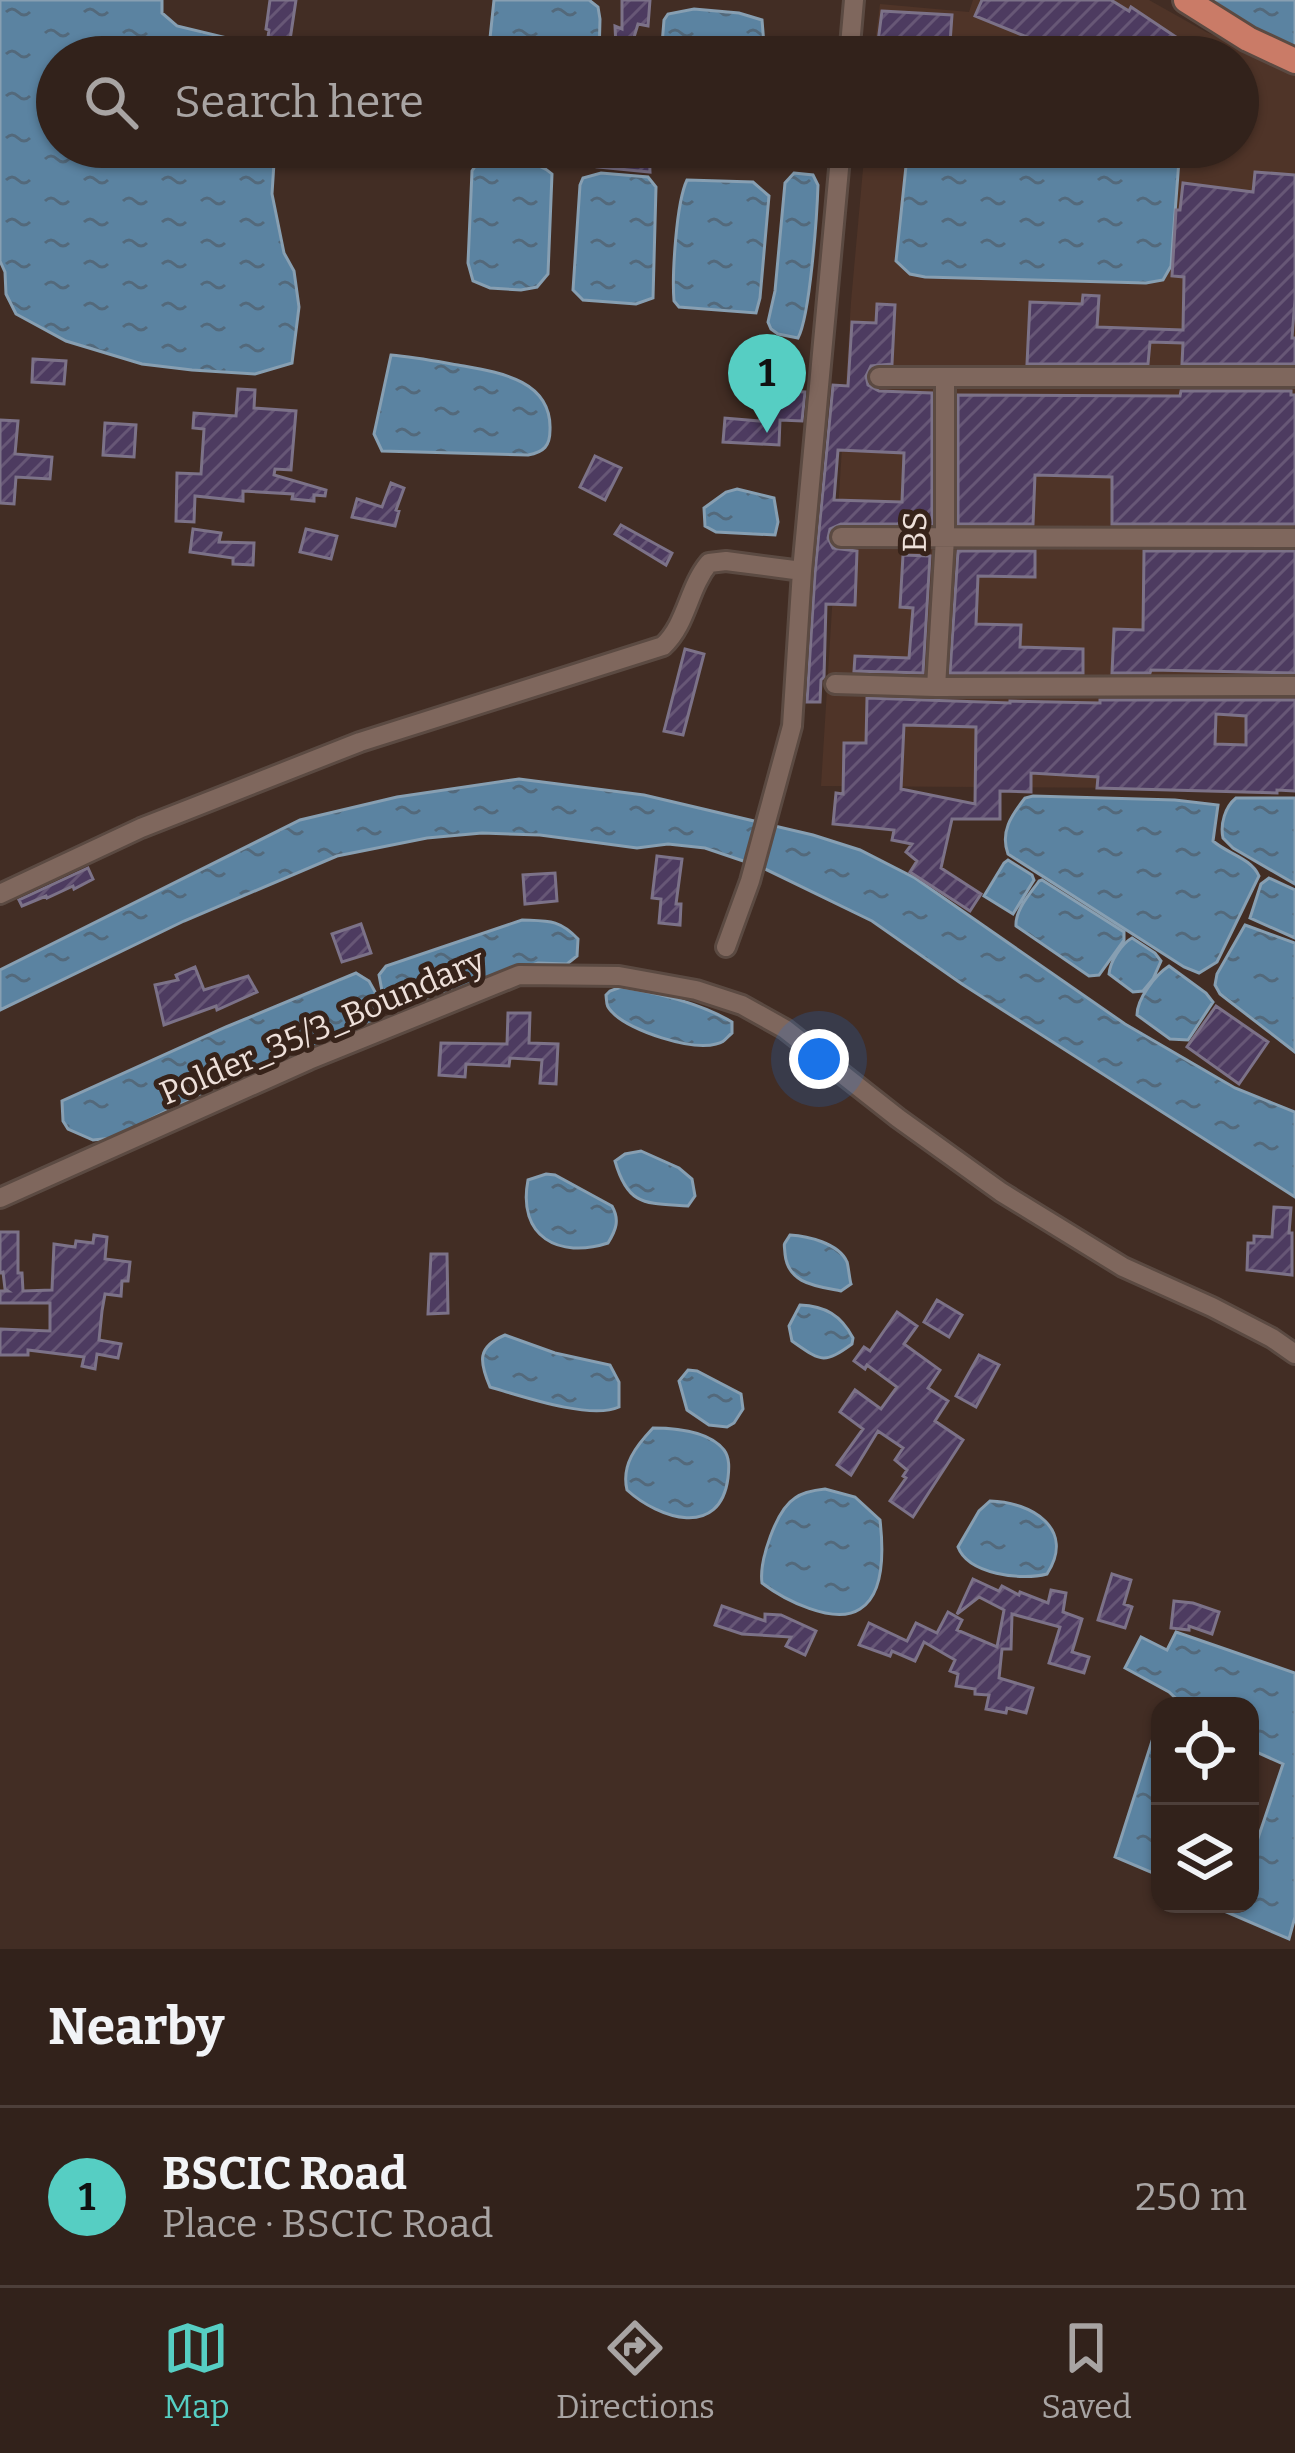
<!DOCTYPE html>
<meta charset="utf-8">
<style>
body{margin:0;font-family:Bitter,serif;background:#3a2a24;color:#f1f3f6}
.controls{position:absolute;right:36px;bottom:36px;display:grid;overflow:hidden;border-radius:24px;box-shadow:0 3px 9px #0004}
.controls button{width:108px;height:108px;display:grid;place-items:center;padding:0;border:0;border-bottom:3px solid #4d3f3a;background:#32221b;color:#f1f3f6;font:60px sans-serif}
.you{position:absolute;left:819px;top:1059px;width:42px;height:42px;margin:-30px;border:9px solid #fff;border-radius:50%;background:#1a73e8;box-shadow:0 0 0 18px #1a73e833}
.badge{display:grid;place-items:center;width:78px;height:78px;border-radius:50%;background:#56cec3;color:#111;font-size:39px;font-weight:700}
.pin{position:absolute;translate:-50% -99px;filter:drop-shadow(0 3px 6px #0008)}
.pin::after{content:'';position:absolute;top:63px;width:42px;height:36px;background:inherit;clip-path:polygon(0 0,100% 0,50% 100%)}
.list{margin:0;padding:0;list-style:none}
h2{display:flex;justify-content:space-between;align-items:center;height:156px;margin:0;padding:0 48px;font-size:51px}
h2 small{font-size:39px;font-weight:400;color:#a8a4a3}
.list li{display:grid;grid-template-columns:78px 1fr auto;gap:36px;align-items:center;box-sizing:border-box;height:180px;padding:0 48px;border-top:3px solid #4d3f3a}
.list b{display:block;font-size:45px;white-space:nowrap}
.list p{margin:0;font-size:39px;white-space:nowrap;color:#a8a4a3}
.list em{font-size:39px;font-style:normal;color:#a8a4a3}
.icon{flex:none;width:66px;height:66px;fill:none;stroke:currentColor;stroke-width:2;stroke-linecap:round;stroke-linejoin:round}
.map{position:relative;flex:none;width:1295px;height:1949px;overflow:hidden}
.search{position:absolute;background:#32221b;box-shadow:0 3px 9px #0004;left:36px;right:36px;top:36px;height:132px;display:flex;align-items:center;gap:30px;box-sizing:border-box;padding:0 42px;border-radius:66px;color:#a8a4a3;font-size:45px}
.sheet{height:336px;background:#32221b}
nav{display:flex;justify-content:space-around;align-items:center;box-sizing:border-box;height:168px;border-top:3px solid #4d3f3a;background:#32221b;font-size:33px;color:#a8a4a3}
nav a{display:grid;justify-items:center;gap:6px}
nav .on{color:#56cec3}
.map>svg:first-child{display:block}
</style>
<div class="map">
<svg width="1295" height="1949" viewBox="0 0 1295 1949">
<defs>
<pattern id="water-ripples" width="26" height="14" patternUnits="userSpaceOnUse" patternTransform="scale(3)"><rect width="26" height="14" fill="#5b83a1"/><path d="M2 4q2-2 4 0t4 0M15 11q2-2 4 0t4 0" fill="none" stroke="#53697b"/></pattern>
<pattern id="building-hatch" width="6" height="6" patternUnits="userSpaceOnUse" patternTransform="scale(3)"><rect width="6" height="6" fill="#4d3b60"/><path d="M-1 1l2-2M0 6l6-6M5 7l2-2" fill="none" stroke="#675776"/></pattern>
</defs>
<rect width="100%" height="100%" fill="#422d24"/>
<!-- built -->
<path fill="#4f3428" d="M973,0H1149L1206,32L1295,69V789L821,786L851,302L865,147H1238V57H873L880,4L969,12Z"/>
<!-- water -->
<path fill="url(#water-ripples)" stroke="#879fb2" stroke-width="3" d="M0,0H162V13L177,26L244,42L257,57H57V147H275L272,194L284,253L294,271L299,307L292,363L255,374L192,370L142,364L66,341L16,314L6,294L5,272L0,261Z
M494,0H589L598,7L600,19L599,57H488Z
M1211,0H1295V54L1288,52Z
M694,9L739,13L762,20L765,57H661L664,20L668,14Z
M908,147H1180L1171,266L1163,280L1146,283L925,277L910,274L896,261Z
M483,160C506,160 535,158 552,174L548,274L537,287L521,290L490,288L473,281L468,263L472,171L478,162Z
M601,173L648,177L656,187L653,298L636,304L583,300L573,290L580,185L583,178Z
M794,173L813,175L818,185C817,216 810,316 798,338L778,334L771,329L768,322L775,291L785,183Z
M687,180L753,182L769,196L760,298L756,313L679,307L674,301C672,276 676,203 687,180Z
M391,355C414,357 435,361 458,365C497,372 552,379 550,430C550,446 544,452 528,455L382,451L374,434Z
M737,489L774,498L778,522L775,535L716,532L705,526L704,508L726,492Z
M519,779L644,795L813,835L860,850L915,878L1125,1024L1235,1088L1295,1112V1197L962,984L872,921L761,867L705,848L668,844L637,848L540,835L482,833L427,838L337,856L184,921L0,1010V970L300,820L397,797Z
M1033,796L1175,800L1218,805L1213,841C1228,854 1251,858 1259,876L1217,962L1199,973L1184,967L1008,854C1000,832 1011,816 1025,798Z
M1236,798H1295V884L1233,848L1223,838C1220,824 1225,807 1236,798Z
M1008,860L1032,875L1034,880L1013,914L984,896L1004,863Z
M1269,878L1295,890V938L1250,918L1261,884Z
M1042,880L1124,932V940L1099,975L1089,976L1016,926C1015,910 1030,894 1039,881Z
M522,920C548,921 559,919 578,939L577,956L567,964L538,963L405,1006L398,1004L382,991L379,975L386,966Z
M1245,925L1295,943V1052L1220,994L1215,985L1217,974Z
M1132,938L1155,953L1161,961L1153,979L1143,991L1133,992L1109,974C1110,962 1121,944 1132,938Z
M1169,966L1206,993L1213,1002L1188,1040L1170,1039L1137,1015C1137,999 1155,975 1169,966Z
M356,973L369,981L384,1008L379,1020L168,1110L113,1138L93,1140L68,1129L63,1121L62,1101L226,1027Z
M621,987C658,993 700,1003 732,1022V1033C725,1039 725,1042 716,1044C692,1051 630,1031 613,1013C606,1006 607,1005 606,995L610,991Z
M641,1151L679,1168L692,1179L695,1196L688,1206C646,1203 628,1207 615,1161L625,1154Z
M546,1174L555,1175L612,1206C620,1220 616,1230 608,1243C559,1259 517,1237 528,1180Z
M790,1235C807,1236 839,1243 847,1262C848,1264 850,1282 851,1284L841,1291C816,1286 788,1284 785,1254C784,1240 783,1247 790,1235Z
M800,1305C825,1306 841,1315 853,1338L852,1344C823,1365 821,1361 792,1341L789,1326Z
M505,1335L555,1353L610,1365L619,1382V1407C590,1420 521,1396 490,1387C479,1361 477,1347 505,1335Z
M688,1370L697,1371L741,1394L743,1409L734,1423L727,1427L709,1425L687,1410L679,1381Z
M653,1428C674,1428 709,1431 724,1450C730,1458 729,1469 728,1478C720,1539 659,1519 627,1490C621,1465 636,1446 653,1428Z
M825,1489L855,1497L880,1520C883,1546 886,1593 860,1609C834,1626 783,1599 762,1583C759,1561 776,1510 795,1498C803,1492 815,1490 825,1489Z
M990,1501C1032,1502 1076,1529 1047,1574C1021,1581 968,1574 958,1547L979,1511Z
M1176,1632L1295,1673V1917L1289,1939L1208,1904H1250V1842L1256,1844L1283,1764L1250,1749V1706H1184L1169,1692L1125,1668L1141,1637L1167,1650Z
M1160,1716V1876L1115,1857Z"/>
<!-- building -->
<path fill="url(#building-hatch)" stroke="#7c7288" stroke-width="3" fill-rule="evenodd" d="M270,0H296L290,40L298,41L295,57L266,52L269,30L266,29Z
M622,0H650L648,26L638,24L628,57H623V48L616,46L615,26L622,29Z
M982,0H1111L1129,11L1131,7L1179,39L1178,57H958L965,41L1032,39L975,16Z
M882,11L952,15L949,57H876Z
M598,147H649L650,172L597,167Z
M1255,172L1295,175V299L1292,338H1295V364H1182L1183,343L1150,342L1148,364H1027L1030,302L1082,304L1083,295L1099,296L1097,327L1183,330L1184,277L1172,276L1176,210H1180L1183,183L1253,192Z
M877,304L895,305L892,364L871,366L866,376L868,385L879,391L932,393V524H841L830,529L828,538L833,548L857,551L855,605L826,604L824,677L821,680L820,702H807L815,573L833,385L848,386L852,322L876,323ZM838,450L904,453L902,502L834,500Z
M33,359L66,361L64,384L32,382Z
M238,389L255,390L254,408L296,411L291,470L275,469L274,475L326,490L325,496L314,495V501L292,499L293,494L243,491V501L195,496L194,522L176,521L177,473L201,474L204,429L193,428L194,413L236,416Z
M783,391L805,392L802,421L780,420L779,445L723,442L725,418L760,421L761,402L782,403Z
M1181,391H1291V395H1295V524H1112V477L1035,475L1033,524H958V395L1180,396Z
M0,420L18,421L15,454L52,457L50,479L16,477L14,504L0,503Z
M105,423L136,425L134,457L103,455Z
M595,456L621,468L605,500L580,487Z
M391,483L404,488L396,510L399,511L395,526L352,517L357,499L382,507Z
M621,525L672,553L666,565L615,534Z
M193,529L221,533L219,542L254,543L253,565L233,564V558L190,552Z
M306,529L337,536L331,559L300,552Z
M958,551H1035V577L978,576L976,624L1021,625L1020,647L1083,649V673H950Z
M1144,551H1295V673L1151,670L1150,673H1112L1114,629L1143,630Z
M903,555L930,556L923,673L854,671L855,656L909,658L913,608L900,607Z
M685,649L704,654L683,735L664,731Z
M867,698L1010,703V701L1100,703V700H1295V791L1277,790V793L1097,788L1098,777L1031,773V792L1000,791V819H952L941,868L981,894L970,911L910,872L917,861L906,852L912,844L892,840L894,830L833,824L836,793L843,794L844,743H866ZM1216,714L1246,716V745L1215,744ZM904,725L976,727L975,804L901,789Z
M657,856L682,859L676,904H681L680,925L659,923L661,899L652,898Z
M88,868L93,879L74,889L73,886L47,898L46,896L22,906L19,900Z
M555,873L557,901L525,904L523,875Z
M361,924L371,953L342,962L332,934Z
M195,967L204,990L248,976L257,992L217,1010L216,1006L164,1025L155,985L178,980L176,975Z
M1216,1006L1268,1042L1239,1084L1187,1047Z
M508,1013H530L529,1043L558,1044L556,1084L540,1083L542,1060L510,1058L509,1066L466,1064L465,1077L439,1075L441,1043L507,1044Z
M1274,1207L1291,1208L1289,1233H1292V1275L1247,1270L1248,1243H1254V1236L1272,1237Z
M0,1232H18V1273H22L23,1291L52,1290L54,1244L75,1247L76,1241L93,1243L94,1235L107,1237L105,1259L130,1262L128,1281H122L121,1296L105,1294L102,1311L99,1340L121,1344L118,1358L97,1354L95,1369L82,1366L84,1357L28,1350V1355H0V1329L50,1331V1303H0V1291H8L5,1289L3,1272L0,1273Z
M431,1254H447L448,1313L428,1314Z
M937,1300L962,1315L949,1337L924,1322Z
M897,1312L917,1326L904,1344L940,1370L928,1388L948,1401L935,1421L963,1440L913,1517L890,1501L906,1478L903,1476L907,1470L895,1460L903,1448L878,1431L851,1475L837,1465L863,1429L840,1412L855,1390L881,1409L897,1387L867,1365L865,1369L854,1361L864,1347L870,1351Z
M979,1355L999,1365L976,1407L956,1396Z
M1112,1574L1131,1580L1124,1604L1132,1607L1125,1628L1098,1620Z
M973,1579L999,1591L1002,1586L1019,1595L1020,1592L1048,1603L1051,1590L1066,1593L1063,1612L1082,1619L1072,1652L1089,1657L1084,1673L1049,1663L1060,1627L1012,1614L1011,1649H1002L999,1678L1033,1688L1026,1713L1007,1708L1006,1713L986,1709L989,1695L975,1694V1689L956,1686L958,1674L950,1671L955,1660L924,1642L915,1661L892,1651L890,1656L859,1645L869,1623L907,1641L916,1623L937,1633L948,1612L962,1620L957,1630L997,1647L1004,1610L979,1597L957,1614Z
M1174,1601L1193,1603L1219,1612L1212,1634L1189,1626V1630L1171,1628Z
M722,1606L765,1621V1614L781,1615L816,1631L805,1655L786,1646L791,1637L742,1634L715,1625Z"/>
<g fill="none" stroke-linecap="round" stroke-linejoin="round">
<!-- minor casing -->
<g stroke="#5b4a42" stroke-width="24">
<path id="minor" d="M849,57L854,0
M879,377H1295
M841,537L1295,538
M835,684L936,687L1295,686
M936,687L945,538V378
M0,894L141,828L360,742L663,646C687,624 688,588 709,563L726,561L802,571
M726,947L750,881L792,726L802,571L841,147
M0,1198L309,1060L519,975L619,976L696,990L742,1005L785,1029L898,1118L1001,1192L1123,1267L1212,1307L1272,1338L1295,1354"/>
</g>
<!-- major casing -->
<g stroke="#5b4a42" stroke-width="30">
<path id="major" d="M1186,0L1248,39L1295,61"/>
</g>
<!-- minor -->
<use href="#minor" stroke="#7f675d" stroke-width="18"/>
<!-- major -->
<use href="#major" stroke="#ca7b67" stroke-width="24"/>
</g>
<g text-anchor="middle" stroke-width="10" stroke-linejoin="round" paint-order="stroke">
<!-- street labels -->
<g font-size="33" fill="#eee0da" stroke="#37231a">
<text transform="translate(914 532) rotate(-89)" y="12">BS</text>
<text transform="translate(322 1026) rotate(-23)" y="12">Polder_35/3_Boundary</text>
</g>
</g>
</svg>
<div class="controls">
<button><svg class="icon" aria-label="locate" viewBox="0 0 24 24"><circle cx="12" cy="12" r="6"/><path d="M12 2v4M12 18v4M2 12h4M18 12h4"/></svg></button>
<button><svg class="icon" aria-label="layers" viewBox="0 0 24 24"><path d="M12 4l9 5-9 5-9-5zM3 14l9 5 9-5"/></svg></button>
</div>
<div class="you"></div>
<div class="pin badge" style="left:767px;top:433px">1</div>
<div class="search"><svg class="icon" aria-label="search" viewBox="0 0 24 24"><circle cx="10" cy="10" r="6"/><path d="M15 15l6 6"/></svg>Search here</div>
</div>
<section class="sheet">
<h2>Nearby<small></small></h2>
<ul class="list">
<li><span class="badge">1</span><div><b>BSCIC Road</b><p>Place · BSCIC Road</p></div><em>250 m</em></li>
</ul>
</section>
<nav>
<a class="on"><svg class="icon" aria-label="map" viewBox="0 0 24 24"><path d="M3 6l6-2 6 2 6-2v14l-6 2-6-2-6 2zM9 4v14M15 6v14"/></svg>Map</a>
<a><svg class="icon" aria-label="directions" viewBox="0 0 24 24"><path d="M12 3l9 9-9 9-9-9zM9 14v-3h6M13 9l2 2-2 2"/></svg>Directions</a>
<a><svg class="icon" aria-label="saved" viewBox="0 0 24 24"><path d="M7 4h10v16l-5-4-5 4z"/></svg>Saved</a>
</nav>
